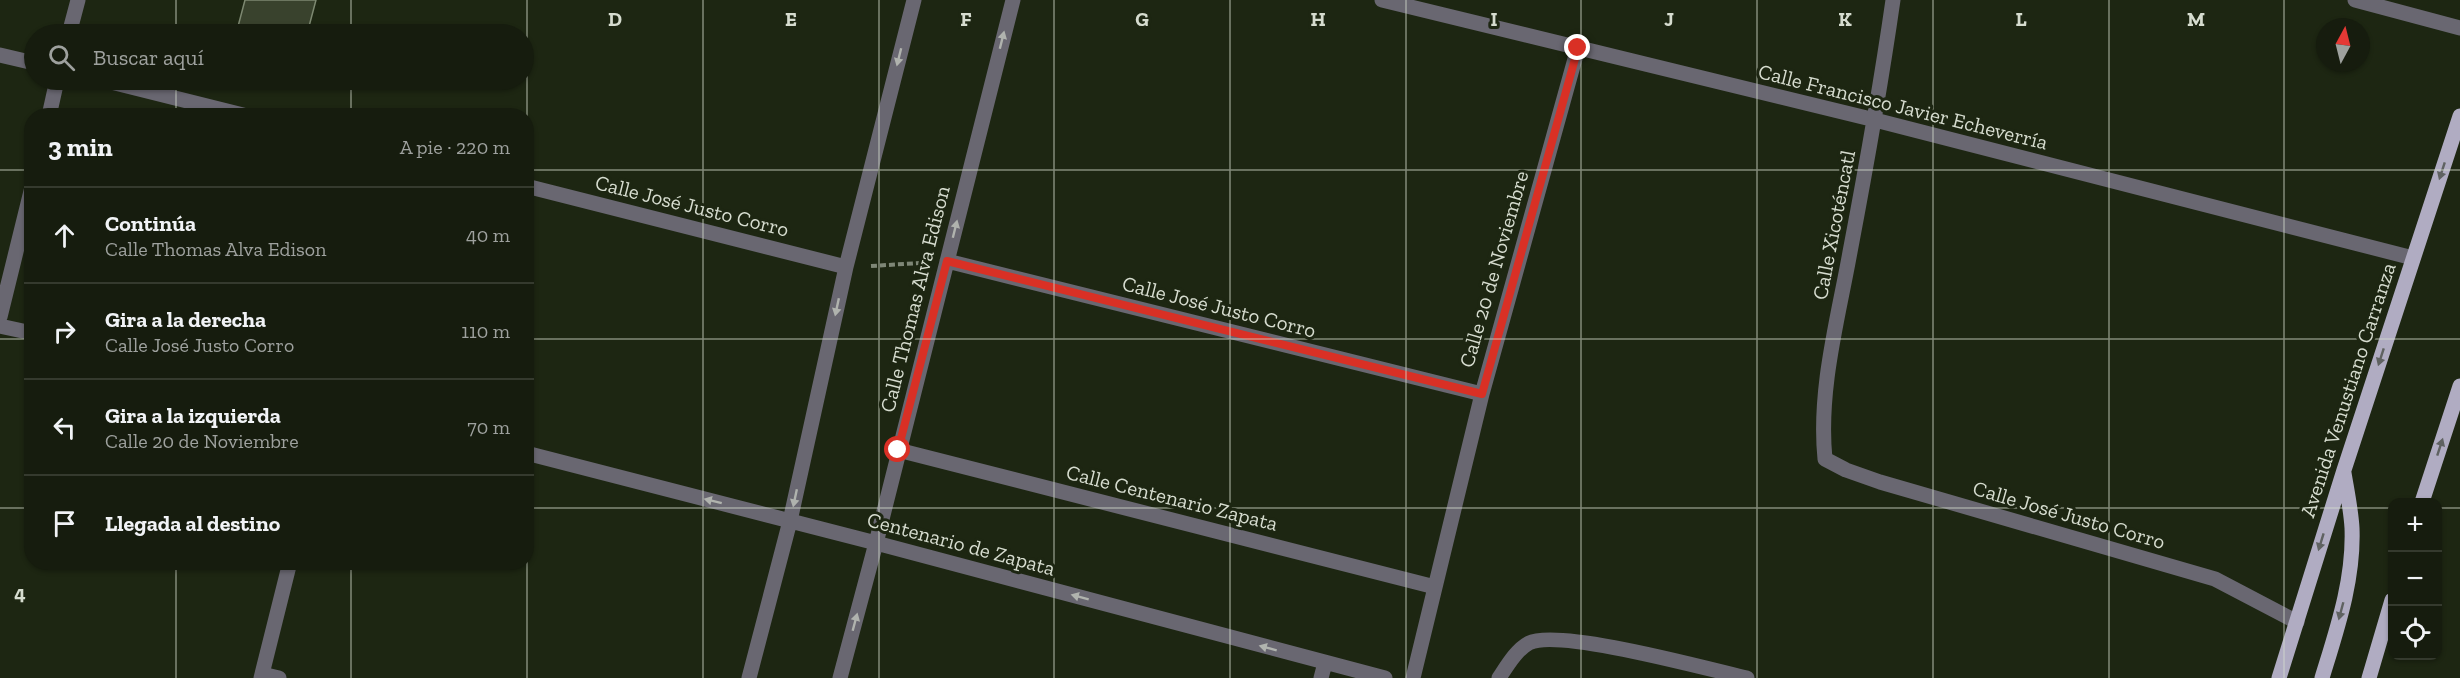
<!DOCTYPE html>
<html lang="es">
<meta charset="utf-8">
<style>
body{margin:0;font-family:"Zilla Slab",serif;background:#23291c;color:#f1f3f6}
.controls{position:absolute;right:18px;bottom:18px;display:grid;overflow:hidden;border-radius:12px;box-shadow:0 2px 4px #0004}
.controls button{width:54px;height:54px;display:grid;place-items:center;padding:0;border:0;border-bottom:2px solid #353a2e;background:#161c0e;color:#f1f3f6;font:30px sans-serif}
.compass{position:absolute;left:2316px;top:18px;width:54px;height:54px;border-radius:50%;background:#161c0e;box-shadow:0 2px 4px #0004;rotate:7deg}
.stop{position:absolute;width:18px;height:18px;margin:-14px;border:4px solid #d93025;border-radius:50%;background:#fff}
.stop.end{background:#d93025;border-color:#fff;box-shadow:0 2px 6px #0008}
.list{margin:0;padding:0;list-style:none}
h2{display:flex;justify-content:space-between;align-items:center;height:78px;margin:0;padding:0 24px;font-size:26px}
h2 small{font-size:20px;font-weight:400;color:#9ea19e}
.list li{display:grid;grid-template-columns:39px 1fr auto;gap:18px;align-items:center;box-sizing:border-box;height:96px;padding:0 24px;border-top:2px solid #353a2e}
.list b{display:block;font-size:22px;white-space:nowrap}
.list p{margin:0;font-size:20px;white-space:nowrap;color:#9ea19e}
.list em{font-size:20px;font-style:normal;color:#9ea19e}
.icon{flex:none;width:33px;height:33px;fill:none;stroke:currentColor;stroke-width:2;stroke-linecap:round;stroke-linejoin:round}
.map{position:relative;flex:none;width:2460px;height:678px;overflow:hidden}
.search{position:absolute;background:#161c0e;box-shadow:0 2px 4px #0004;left:24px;top:24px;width:510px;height:66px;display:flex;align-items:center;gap:15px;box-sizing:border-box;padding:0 21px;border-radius:33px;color:#9ea19e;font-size:22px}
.panel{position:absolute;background:#161c0e;box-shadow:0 2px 4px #0004;left:24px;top:108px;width:510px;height:462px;border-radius:24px}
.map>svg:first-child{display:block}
</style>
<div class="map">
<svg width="2460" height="678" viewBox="0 0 2460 678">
<rect width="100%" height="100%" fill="#1d2612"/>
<!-- building -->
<path fill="#39422d" stroke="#7d8871" stroke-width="1.5" d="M245,0H316L307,34H236Z
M273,80H296L295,85Z"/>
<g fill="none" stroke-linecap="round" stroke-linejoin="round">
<!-- path -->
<path stroke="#7e8676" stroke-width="4" stroke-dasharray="6 3" stroke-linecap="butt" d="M871,266L920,263"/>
<!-- minor -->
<path stroke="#696771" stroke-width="15" d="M1382,0L1875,120L2413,258
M1893,0C1881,84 1866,168 1850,252C1838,319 1818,390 1825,459L1846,470L1880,482L2215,579L2297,622
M2355,0L2460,28
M69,34L78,0
M0,55L34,63
M103,80L247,116
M49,116L57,80
M526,186L846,267
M947,261L1482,394
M0,317L32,187
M0,326L32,333
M898,450L1435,587
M526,453L876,543L1385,678
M262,674L279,678
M261,678L290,562
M749,678L790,521L846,267L914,0
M840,678L876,543L1013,0
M1321,678L1325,663
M1413,678L1482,394L1578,48
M1499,678C1507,666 1516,650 1529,643C1558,628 1708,669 1747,678"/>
<!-- major -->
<path stroke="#b0acc2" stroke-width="15" d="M2422,502L2460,386
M2279,678L2344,470L2460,116
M2322,678C2337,629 2354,580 2352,528C2351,510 2347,491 2344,473
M2369,678L2392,600"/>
</g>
<!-- one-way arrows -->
<defs><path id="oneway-solid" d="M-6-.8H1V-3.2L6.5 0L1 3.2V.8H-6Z" transform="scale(1.5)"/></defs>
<g fill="#b0b3ae">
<use href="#oneway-solid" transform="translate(1002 40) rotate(-76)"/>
<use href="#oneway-solid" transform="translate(899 57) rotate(104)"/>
<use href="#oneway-solid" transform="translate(955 229) rotate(-76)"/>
<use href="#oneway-solid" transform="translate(837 307) rotate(102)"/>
<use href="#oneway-solid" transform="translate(795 498) rotate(102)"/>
<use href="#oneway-solid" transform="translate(713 501) rotate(-166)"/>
<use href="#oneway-solid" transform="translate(1080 597) rotate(-165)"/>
<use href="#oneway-solid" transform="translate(855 622) rotate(-75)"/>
<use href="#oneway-solid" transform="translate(1268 648) rotate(-165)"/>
</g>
<g fill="#5f6261">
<use href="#oneway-solid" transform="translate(2442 171) rotate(108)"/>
<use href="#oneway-solid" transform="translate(2381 357) rotate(108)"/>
<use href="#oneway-solid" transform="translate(2440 447) rotate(-72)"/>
<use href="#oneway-solid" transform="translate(2321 542) rotate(107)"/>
<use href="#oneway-solid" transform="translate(2341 611) rotate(105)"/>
</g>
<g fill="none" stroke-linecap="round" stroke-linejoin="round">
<!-- route -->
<path stroke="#d93025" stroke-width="8" d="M898,450L947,261L1482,394L1578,48"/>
</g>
<!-- grid -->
<path fill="none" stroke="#d6dccf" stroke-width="1.5" stroke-opacity="0.55" d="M176,0V34M351,0V34M527,0V678M703,0V678M879,0V678M1054,0V678M1230,0V678M1406,0V678M1581,0V678M1757,0V678M1933,0V678M2109,0V678M2284,0V678M176,80V116M351,80V116M0,170H32M526,170H2460M0,339H32M526,339H2460M0,508H32M526,508H2392M2438,508H2460M176,562V678M351,562V678"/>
<g text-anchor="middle" stroke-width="6" stroke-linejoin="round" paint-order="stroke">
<!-- street labels -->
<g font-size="21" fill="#d6dccf" stroke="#1d2612">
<text transform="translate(1903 107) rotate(14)" y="7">Calle Francisco Javier Echeverría</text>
<text transform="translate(692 206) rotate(14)" y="7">Calle José Justo Corro</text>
<text transform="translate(1834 225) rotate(-79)" y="7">Calle Xicoténcatl</text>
<text transform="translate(1494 269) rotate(-74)" y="7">Calle 20 de Noviembre</text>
<text transform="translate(915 299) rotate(-76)" y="7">Calle Thomas Alva Edison</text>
<text transform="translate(1219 307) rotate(14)" y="7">Calle José Justo Corro</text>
<text transform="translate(2348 390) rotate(-72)" y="7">Avenida Venustiano Carranza</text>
<text transform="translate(1172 498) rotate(14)" y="7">Calle Centenario Zapata</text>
<text transform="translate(2069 515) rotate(16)" y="7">Calle José Justo Corro</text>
<text transform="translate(961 544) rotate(15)" y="7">Centenario de Zapata</text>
</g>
</g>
<g font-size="20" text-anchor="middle" font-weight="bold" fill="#d6dccf" stroke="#1d2612" stroke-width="6" stroke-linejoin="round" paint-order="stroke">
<text x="615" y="26">D</text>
<text x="791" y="26">E</text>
<text x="966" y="26">F</text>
<text x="1142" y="26">G</text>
<text x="1318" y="26">H</text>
<text x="1494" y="26">I</text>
<text x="1669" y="26">J</text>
<text x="1845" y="26">K</text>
<text x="2021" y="26">L</text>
<text x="2196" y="26">M</text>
<text x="20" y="600">4</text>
</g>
</svg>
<div class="controls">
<button>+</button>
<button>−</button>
<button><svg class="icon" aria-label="locate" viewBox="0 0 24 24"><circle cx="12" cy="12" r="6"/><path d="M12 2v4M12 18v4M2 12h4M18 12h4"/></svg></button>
</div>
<svg class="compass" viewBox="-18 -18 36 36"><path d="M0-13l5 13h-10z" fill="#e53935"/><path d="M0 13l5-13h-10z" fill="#9ea19e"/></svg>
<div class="stop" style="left:898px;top:450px"></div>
<div class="stop end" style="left:1578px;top:48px"></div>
<div class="search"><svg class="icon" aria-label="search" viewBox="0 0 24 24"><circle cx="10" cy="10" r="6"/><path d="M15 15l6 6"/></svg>Buscar aquí</div>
<section class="panel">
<h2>3 min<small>A pie · 220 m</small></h2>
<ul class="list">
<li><svg class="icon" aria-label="ahead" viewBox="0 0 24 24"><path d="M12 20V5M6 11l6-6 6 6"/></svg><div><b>Continúa</b><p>Calle Thomas Alva Edison</p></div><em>40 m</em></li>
<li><svg class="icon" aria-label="right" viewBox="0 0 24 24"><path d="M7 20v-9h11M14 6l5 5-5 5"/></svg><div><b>Gira a la derecha</b><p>Calle José Justo Corro</p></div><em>110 m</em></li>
<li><svg class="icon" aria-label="left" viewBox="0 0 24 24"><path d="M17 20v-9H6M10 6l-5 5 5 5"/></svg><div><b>Gira a la izquierda</b><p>Calle 20 de Noviembre</p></div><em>70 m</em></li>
<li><svg class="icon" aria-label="arrive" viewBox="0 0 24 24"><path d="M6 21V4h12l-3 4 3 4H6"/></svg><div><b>Llegada al destino</b></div></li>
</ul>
</section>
</div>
